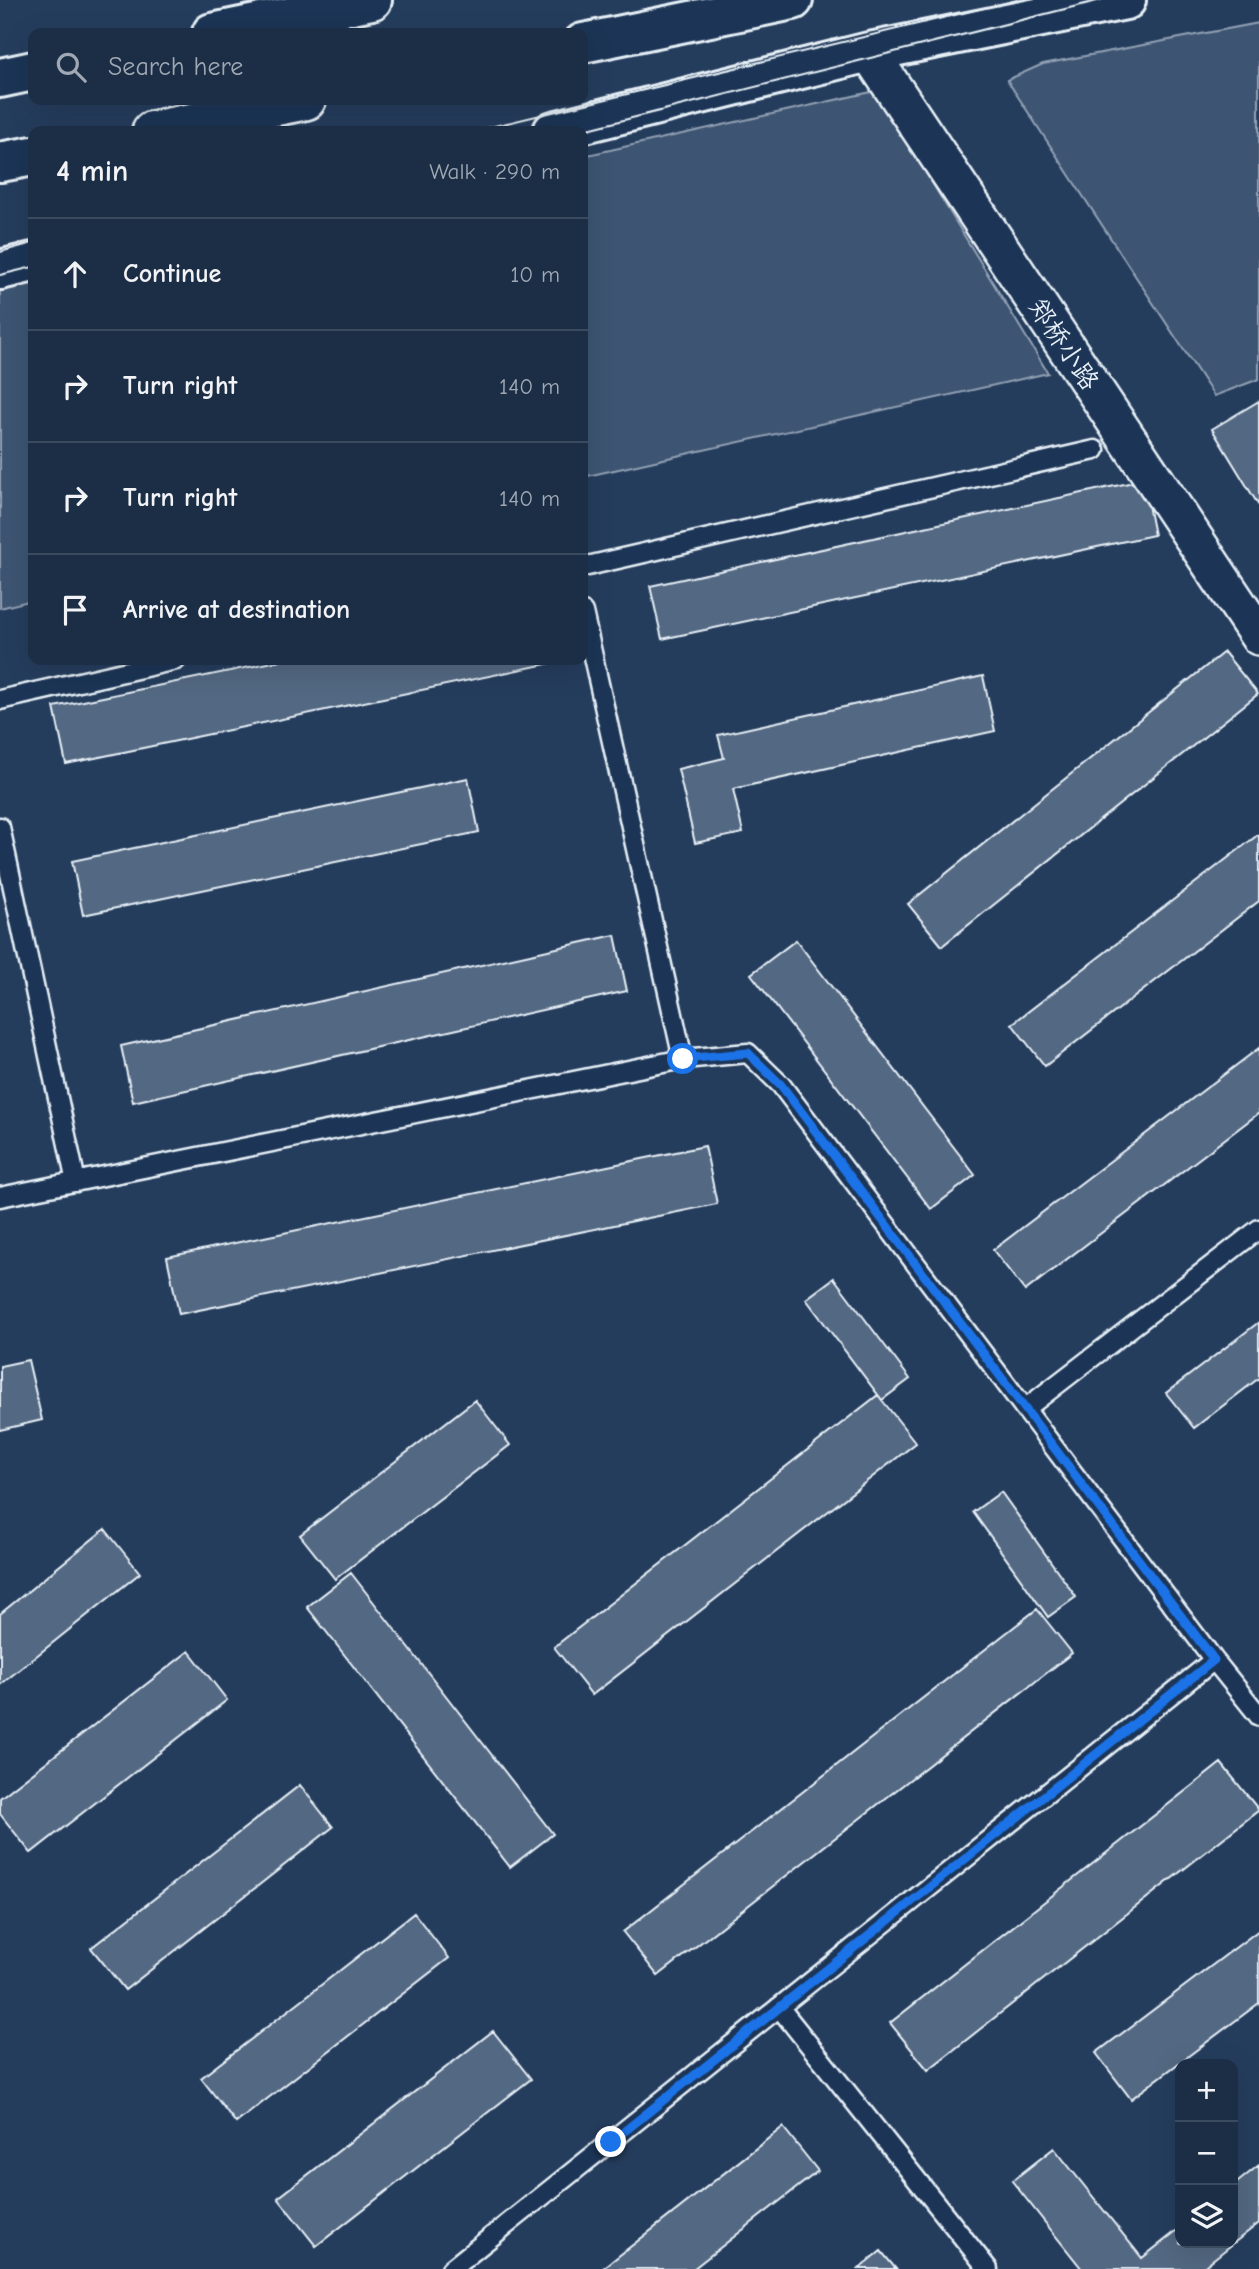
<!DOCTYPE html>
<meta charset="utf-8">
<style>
body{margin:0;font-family:"Comic Neue","LXGW WenKai TC",sans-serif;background:#293a51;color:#f1f3f6}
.controls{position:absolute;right:21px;bottom:21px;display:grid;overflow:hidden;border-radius:14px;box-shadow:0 7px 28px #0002}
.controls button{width:63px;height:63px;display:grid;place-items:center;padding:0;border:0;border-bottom:2px solid #3a4a5f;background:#1c2e46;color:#f1f3f6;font:35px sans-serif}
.stop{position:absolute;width:21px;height:21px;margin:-16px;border:5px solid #1a73e8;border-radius:50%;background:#fff}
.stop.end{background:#1a73e8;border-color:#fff;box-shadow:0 2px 7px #0008}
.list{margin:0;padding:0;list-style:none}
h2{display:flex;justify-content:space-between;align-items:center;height:91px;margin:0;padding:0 28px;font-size:30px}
h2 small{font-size:23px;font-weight:400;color:#a0a8b3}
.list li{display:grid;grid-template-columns:46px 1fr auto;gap:21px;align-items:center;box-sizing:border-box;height:112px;padding:0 28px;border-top:2px solid #3a4a5f}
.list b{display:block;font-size:26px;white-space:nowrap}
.list em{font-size:23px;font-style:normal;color:#a0a8b3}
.icon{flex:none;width:38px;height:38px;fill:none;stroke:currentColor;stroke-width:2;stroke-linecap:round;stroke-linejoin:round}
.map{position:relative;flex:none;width:1259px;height:2269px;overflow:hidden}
.search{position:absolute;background:#1c2e46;box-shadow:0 7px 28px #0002;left:28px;top:28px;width:560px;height:77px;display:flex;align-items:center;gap:18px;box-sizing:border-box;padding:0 24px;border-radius:14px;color:#a0a8b3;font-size:26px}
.panel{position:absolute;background:#1c2e46;box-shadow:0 7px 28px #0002;left:28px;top:126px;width:560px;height:539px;border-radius:14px}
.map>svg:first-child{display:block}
</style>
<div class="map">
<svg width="1259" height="2269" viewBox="0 0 1259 2269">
<rect width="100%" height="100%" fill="#253d5d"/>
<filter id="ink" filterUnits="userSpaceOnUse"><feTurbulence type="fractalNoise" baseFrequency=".0143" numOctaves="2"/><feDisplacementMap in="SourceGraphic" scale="14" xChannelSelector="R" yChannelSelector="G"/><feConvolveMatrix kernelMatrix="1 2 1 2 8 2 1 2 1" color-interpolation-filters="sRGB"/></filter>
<g filter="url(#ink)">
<!-- green -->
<path fill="#3e5472" stroke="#93a2b5" stroke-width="2" d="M1259,23V379L1214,396L1007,80L1043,64Z
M876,91L1048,373L583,477V156Z
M33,268V600L0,608V275Z"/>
<!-- building -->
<path fill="#536782" stroke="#e8f1f8" stroke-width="2" d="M1259,401V506L1212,429Z
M1143,480L1154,535L662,639L650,586Z
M1224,652L1258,694L942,946L908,904Z
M283,660H560L561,661L66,764L54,707Z
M983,676L995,731L733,789L743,833L695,843L678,769L724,758L718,735Z
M468,778L479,832L83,915L72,861Z
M1259,834V901L1045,1066L1012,1024Z
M615,935L627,991L133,1102L121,1046Z
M796,940L975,1175L931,1209L751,974Z
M1259,1048V1113L1025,1291L993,1250Z
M705,1146L717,1204L179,1314L167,1257Z
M834,1278L910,1379L882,1400L806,1299Z
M1259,1322V1378L1194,1428L1166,1393Z
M28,1360L42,1420L0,1430V1366Z
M878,1395L916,1443L592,1695L554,1647Z
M475,1400L510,1445L335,1579L300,1535Z
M1001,1492L1076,1597L1048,1617L973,1512Z
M105,1529L140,1573L0,1685V1614Z
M351,1573L553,1834L510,1867L307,1607Z
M1037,1609L1072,1653L658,1976L623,1932Z
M189,1651L227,1700L31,1853L0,1814V1798Z
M1221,1763L1259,1810L928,2070L890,2023Z
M300,1785L333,1827L125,1990L91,1948Z
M414,1913L449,1958L236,2123L201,2078Z
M1259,1930V2003L1131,2099L1096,2053Z
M493,2031L531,2079L316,2246L278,2198Z
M783,2127L818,2171L693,2269H602Z
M1054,2148L1142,2258L1180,2228V2243H1233V2186L1259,2165V2223L1201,2269H1082L1012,2181Z
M881,2251L896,2269H859Z"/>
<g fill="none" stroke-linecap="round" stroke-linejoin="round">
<!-- lane casing -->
<g stroke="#e8f1f8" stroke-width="23">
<path id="lane" d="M583,567L1095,450
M583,612L683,1059
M0,700L176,660
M0,827L76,1182
M0,1197L683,1059L748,1053L781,1085L1214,1660L1259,1716
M1025,1409L1259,1229
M779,2007L988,2269
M451,2269L1214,1660"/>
</g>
<!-- street casing -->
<g stroke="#e8f1f8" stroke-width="42">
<path id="street" d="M869,52L1259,636"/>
</g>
<!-- highway casing -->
<g stroke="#e8f1f8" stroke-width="44">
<path id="highway" d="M212,33L372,0
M583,43L793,0
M0,78L33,71
M152,131L306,100
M553,131L869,52L1126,0
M0,162L33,156
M0,270L33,262"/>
</g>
<!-- lane -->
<use href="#lane" stroke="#1d3557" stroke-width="18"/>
<!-- street -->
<use href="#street" stroke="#1d3557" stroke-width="37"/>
<!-- highway -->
<use href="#highway" stroke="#1d3557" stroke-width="38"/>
<!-- tram -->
<path stroke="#e8f1f8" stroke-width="2" d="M474,131L1017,0
M580,131L1101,0
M0,252L33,243
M0,275L33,267"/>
</g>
</g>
<g fill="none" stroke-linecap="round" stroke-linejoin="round" filter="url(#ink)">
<!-- route -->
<path stroke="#1a73e8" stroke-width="9" d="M611,2142L1214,1660L781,1085L748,1053L683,1059"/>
</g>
<g text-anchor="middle" stroke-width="7" stroke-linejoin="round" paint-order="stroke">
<!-- street labels -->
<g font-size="26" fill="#e8f1f8" stroke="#1d3557">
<text transform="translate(1064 344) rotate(56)" y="9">郑桥小路</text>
</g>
</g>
</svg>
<div class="controls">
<button>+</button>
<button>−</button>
<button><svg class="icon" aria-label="layers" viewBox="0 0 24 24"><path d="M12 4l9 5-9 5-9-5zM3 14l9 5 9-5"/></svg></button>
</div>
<div class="stop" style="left:683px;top:1059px"></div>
<div class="stop end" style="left:611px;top:2142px"></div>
<div class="search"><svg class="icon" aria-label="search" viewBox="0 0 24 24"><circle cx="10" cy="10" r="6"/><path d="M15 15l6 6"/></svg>Search here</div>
<section class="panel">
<h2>4 min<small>Walk · 290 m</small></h2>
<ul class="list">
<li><svg class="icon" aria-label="ahead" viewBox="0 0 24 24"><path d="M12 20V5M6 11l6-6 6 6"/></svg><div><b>Continue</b></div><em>10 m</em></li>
<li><svg class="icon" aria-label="right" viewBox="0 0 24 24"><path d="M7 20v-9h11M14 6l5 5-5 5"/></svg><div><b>Turn right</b></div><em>140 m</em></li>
<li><svg class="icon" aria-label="right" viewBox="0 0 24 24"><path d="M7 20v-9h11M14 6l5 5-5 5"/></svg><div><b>Turn right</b></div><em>140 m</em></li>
<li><svg class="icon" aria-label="arrive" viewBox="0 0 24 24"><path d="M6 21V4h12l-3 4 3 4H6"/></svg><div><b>Arrive at destination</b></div></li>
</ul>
</section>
</div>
